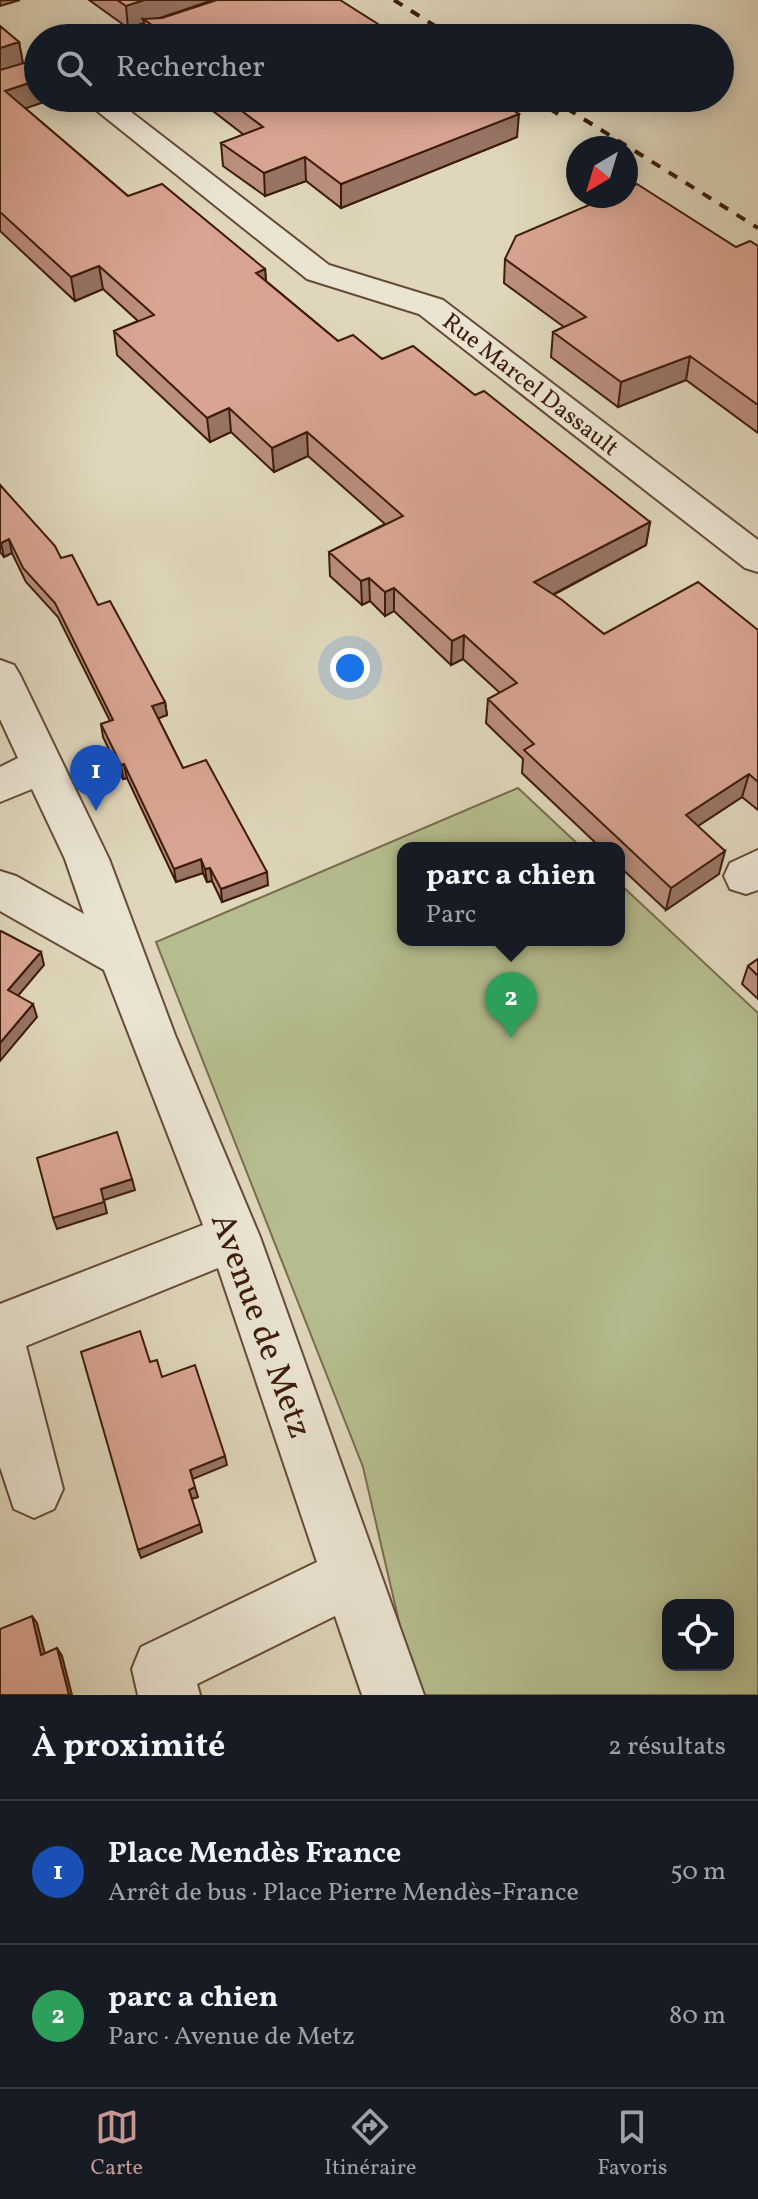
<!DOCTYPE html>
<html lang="fr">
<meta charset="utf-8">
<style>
body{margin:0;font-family:Vollkorn,serif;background:#20242c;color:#f1f3f6}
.controls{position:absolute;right:24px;bottom:24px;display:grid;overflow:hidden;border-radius:16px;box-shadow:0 4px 20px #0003}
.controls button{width:72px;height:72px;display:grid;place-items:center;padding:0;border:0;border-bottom:2px solid #363941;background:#171b24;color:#f1f3f6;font:40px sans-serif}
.compass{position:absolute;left:566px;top:136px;width:72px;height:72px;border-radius:50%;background:#171b24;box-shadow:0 4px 20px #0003;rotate:218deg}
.you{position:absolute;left:350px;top:668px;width:28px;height:28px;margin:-20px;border:6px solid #fff;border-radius:50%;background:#1a73e8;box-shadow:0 0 0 12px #1a73e833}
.badge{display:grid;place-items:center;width:52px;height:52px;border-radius:50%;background:#c59692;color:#fff;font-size:26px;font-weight:700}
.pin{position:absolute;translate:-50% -66px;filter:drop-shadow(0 2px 4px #0008)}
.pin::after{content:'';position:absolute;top:42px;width:28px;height:24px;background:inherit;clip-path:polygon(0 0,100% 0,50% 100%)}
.popup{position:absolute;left:397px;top:842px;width:228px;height:104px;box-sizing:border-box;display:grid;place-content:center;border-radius:16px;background:#171b24;filter:drop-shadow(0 2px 6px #0005);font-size:26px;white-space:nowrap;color:#9ea1a6}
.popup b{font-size:30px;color:#f1f3f6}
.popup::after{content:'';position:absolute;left:50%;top:100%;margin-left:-16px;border:16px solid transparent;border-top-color:#171b24}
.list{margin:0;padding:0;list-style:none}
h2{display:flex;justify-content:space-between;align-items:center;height:104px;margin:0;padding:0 32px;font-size:34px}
h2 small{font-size:26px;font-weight:400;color:#9ea1a6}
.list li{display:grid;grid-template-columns:52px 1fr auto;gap:24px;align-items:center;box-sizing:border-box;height:144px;padding:0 32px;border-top:2px solid #363941}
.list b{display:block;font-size:30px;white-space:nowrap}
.list p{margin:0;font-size:26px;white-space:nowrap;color:#9ea1a6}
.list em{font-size:26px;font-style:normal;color:#9ea1a6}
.icon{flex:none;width:44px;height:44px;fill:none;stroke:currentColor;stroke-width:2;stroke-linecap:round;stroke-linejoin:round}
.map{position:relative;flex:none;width:758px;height:1695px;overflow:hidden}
.search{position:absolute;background:#171b24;box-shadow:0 4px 20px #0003;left:24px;right:24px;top:24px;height:88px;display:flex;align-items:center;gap:20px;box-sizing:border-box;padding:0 28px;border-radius:44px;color:#9ea1a6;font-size:30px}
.sheet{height:392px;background:#171b24}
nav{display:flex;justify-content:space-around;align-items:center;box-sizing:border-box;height:112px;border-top:2px solid #363941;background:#171b24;font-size:22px;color:#9ea1a6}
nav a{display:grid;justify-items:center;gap:4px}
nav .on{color:#c59692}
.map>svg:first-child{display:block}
</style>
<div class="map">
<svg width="758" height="1695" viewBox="0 0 758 1695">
<rect width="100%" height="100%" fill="#dfd6bb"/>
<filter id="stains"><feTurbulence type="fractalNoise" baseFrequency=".0025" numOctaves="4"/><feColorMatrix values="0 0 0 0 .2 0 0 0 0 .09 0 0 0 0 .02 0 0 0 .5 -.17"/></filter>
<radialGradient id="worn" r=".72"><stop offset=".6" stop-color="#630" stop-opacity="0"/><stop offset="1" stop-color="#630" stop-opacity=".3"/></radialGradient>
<!-- green -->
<path fill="#b5bd8e" stroke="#7a6c4c" stroke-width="2" fill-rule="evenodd" d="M518,788L582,848H403V940H619V883L758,1013V1695H416L363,1467L156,942ZM668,1605H728V1665H668Z"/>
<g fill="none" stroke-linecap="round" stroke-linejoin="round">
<!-- minor casing -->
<g stroke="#664a36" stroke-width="4">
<path id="minor" d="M222,0H261L257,6L163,38H124L127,32Z
M81,98H113L329,265L443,300L758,540V572L745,568L419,314L307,279Z
M0,660L14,665L20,675L109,859L175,1035L260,1237L424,1695H362L335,1616L197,1684L200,1695H138L132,1669L141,1647L317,1562L218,1268L26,1346L63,1489L54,1509L34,1518L14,1509L0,1467V1304L203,1225L104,970L0,911V871L16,876L84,914L65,859L32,789L0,802V767L18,758L0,719Z
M758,850V890L746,894L730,889L724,876L730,863Z"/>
</g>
<!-- minor -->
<use href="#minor" fill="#eae4d3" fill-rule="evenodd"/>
<!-- rail -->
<path stroke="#3e1c0a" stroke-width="4" stroke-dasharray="10 10" stroke-linecap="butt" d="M394,0L454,38
M533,98L558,114
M550,98L758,228"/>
</g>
<!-- wall -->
<path fill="#bb8e7e" stroke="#3e1c0a" stroke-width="2" d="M89,0H213L158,18L400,38H146L144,23L128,28Z
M0,26L19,42L23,63L25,108L128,196L265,269L266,281L338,341L475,395L650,522L646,545L553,595L604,634L758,630V810L742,797L698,826L719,874L666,910L619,866V848H601L522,773L523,759L486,723L488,699L500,693L463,659L451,665L394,611L385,616L370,601L362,605L330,576L329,552L385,524L308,456L274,472L231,432L210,442L117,355L114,331L138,321L103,289L75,301L0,231Z
M196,98H494L517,137L341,208L306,181L265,196L223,166L221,143L244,135Z
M758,246V433L686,380L618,407L551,357L553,332L564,327L504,283L505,259Z
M0,485L61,558L98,605L165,702L167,715L158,718L183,768L268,885L222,902L212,881L207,882L203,873L176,882L127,778L123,779L103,737L101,724L110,721L58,617L26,582L12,553L4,557L0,552Z
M758,959V999L742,984L748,966Z"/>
<!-- shaded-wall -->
<path fill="#987466" stroke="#3e1c0a" stroke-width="2" d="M0,0H20L0,6Z
M144,0H213L148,22L143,19L144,23L128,28L126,6Z
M19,42L23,64L0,72V48Z
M38,80V98H56L9,114L5,91Z
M519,114L517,137L341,208V184Z
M305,157L306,181L265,196L264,173Z
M99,266L103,289L75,301L71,277Z
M265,269L267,293L256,273Z
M690,356L686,380L618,407L621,382Z
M229,408L231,432L210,442L207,418Z
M307,432L308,456L274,472L272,448Z
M650,522L646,545L531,606L534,582Z
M9,539L12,553L4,557L1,543Z
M369,578L370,601L362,605L361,581Z
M394,588V611L385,616V592Z
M464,635L463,659L451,665L452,641Z
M165,702L167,715L154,720L152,706Z
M124,764L127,778L123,779L121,765Z
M749,774L742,797L681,837L686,815Z
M725,851L719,874L666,910L671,888Z
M201,859L203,873L176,882L174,869Z
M210,868L212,881L207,882L205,869Z
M267,872L268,885L222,902L221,889Z
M41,952L44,965L12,1003L8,990Z
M33,1004L37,1017L0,1061V1043Z
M132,1179L135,1190L104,1200L107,1213L57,1229L53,1218L101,1189Z
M225,1456L227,1465L193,1479L190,1470Z
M195,1487L198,1497L192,1499L189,1490Z
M200,1524L202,1532L141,1558L138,1550Z
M32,1616L37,1623L47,1662L41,1655Z
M57,1648L62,1656L72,1695H69Z"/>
<!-- building -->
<path fill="#d9a592" stroke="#3e1c0a" stroke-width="2" d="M117,0H144L126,6Z
M217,0H340L400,38H156L154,36L164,33L143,19L162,18Z
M0,26L19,42L0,48Z
M37,57L38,80L5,91L128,196L162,184L265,269L256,273L338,341L353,335L382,359L413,346L475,395L484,391L650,522L534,582L562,600L604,634L698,582L758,630V782L749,774L686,815L725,851L671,888L524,750L534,744L488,699L517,683L464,635L452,641L394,588L385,592L369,578L361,581L329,552L403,516L307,432L272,448L229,408L207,418L114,331L154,315L99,266L71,277L0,212V70L35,60Z
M225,98H494L519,114L341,184L305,157L264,173L221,143L263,127Z
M637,184L736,247L750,241L758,246V405L690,356L621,382L553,332L586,317L505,259L516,236L610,196H626V189Z
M0,485L55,546L61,558L72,555L98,605L110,601L165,702L152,706L183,768L206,760L267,872L221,889L210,868L205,869L201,859L174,869L124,764L121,765L101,724L113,720L55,603L23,568L9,539L1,543L0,542Z
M1,931L41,952L8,990L33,1004L0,1043V933Z
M758,959V976L748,966Z
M117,1132L132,1179L101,1189L104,1202L53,1218L37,1158Z
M140,1331L150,1362L157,1360L162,1377L195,1365L225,1456L190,1470L195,1487L189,1490L200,1524L138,1550L81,1352Z
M32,1616L41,1655L57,1648L69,1695H0V1629Z"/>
<g text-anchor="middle" stroke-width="6" stroke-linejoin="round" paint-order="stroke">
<!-- far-street labels -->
<g font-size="24" fill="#3e1c0a" stroke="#eae4d3">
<text transform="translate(531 384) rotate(38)" y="8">Rue Marcel Dassault</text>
</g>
<!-- near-street labels -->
<g font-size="34" fill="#3e1c0a" stroke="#eae4d3">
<text transform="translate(263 1325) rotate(70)" y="12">Avenue de Metz</text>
</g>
</g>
<rect width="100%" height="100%" filter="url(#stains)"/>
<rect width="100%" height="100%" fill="url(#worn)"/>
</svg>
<div class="controls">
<button><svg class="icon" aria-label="locate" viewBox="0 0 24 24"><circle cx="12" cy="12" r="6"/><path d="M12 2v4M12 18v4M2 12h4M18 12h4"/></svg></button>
</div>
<svg class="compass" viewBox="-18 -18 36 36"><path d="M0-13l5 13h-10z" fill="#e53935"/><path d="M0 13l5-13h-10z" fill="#9ea1a6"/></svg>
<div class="you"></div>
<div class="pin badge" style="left:96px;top:811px;background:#1a4fb4">1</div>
<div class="pin badge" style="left:511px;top:1038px;background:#2e9e5b">2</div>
<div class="popup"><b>parc a chien</b>Parc</div>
<div class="search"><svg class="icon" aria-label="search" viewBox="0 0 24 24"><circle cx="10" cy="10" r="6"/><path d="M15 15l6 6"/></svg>Rechercher</div>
</div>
<section class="sheet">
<h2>À proximité<small>2 résultats</small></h2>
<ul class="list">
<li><span class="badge" style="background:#1a4fb4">1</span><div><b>Place Mendès France</b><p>Arrêt de bus · Place Pierre Mendès-France</p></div><em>50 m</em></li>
<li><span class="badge" style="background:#2e9e5b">2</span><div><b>parc a chien</b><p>Parc · Avenue de Metz</p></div><em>80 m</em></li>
</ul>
</section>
<nav>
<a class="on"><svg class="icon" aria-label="map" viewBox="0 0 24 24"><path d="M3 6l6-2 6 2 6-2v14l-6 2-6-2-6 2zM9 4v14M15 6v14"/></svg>Carte</a>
<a><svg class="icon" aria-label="directions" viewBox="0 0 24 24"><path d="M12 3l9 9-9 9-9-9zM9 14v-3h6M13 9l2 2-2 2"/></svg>Itinéraire</a>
<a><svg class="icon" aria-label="saved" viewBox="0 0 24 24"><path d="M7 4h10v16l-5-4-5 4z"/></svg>Favoris</a>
</nav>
